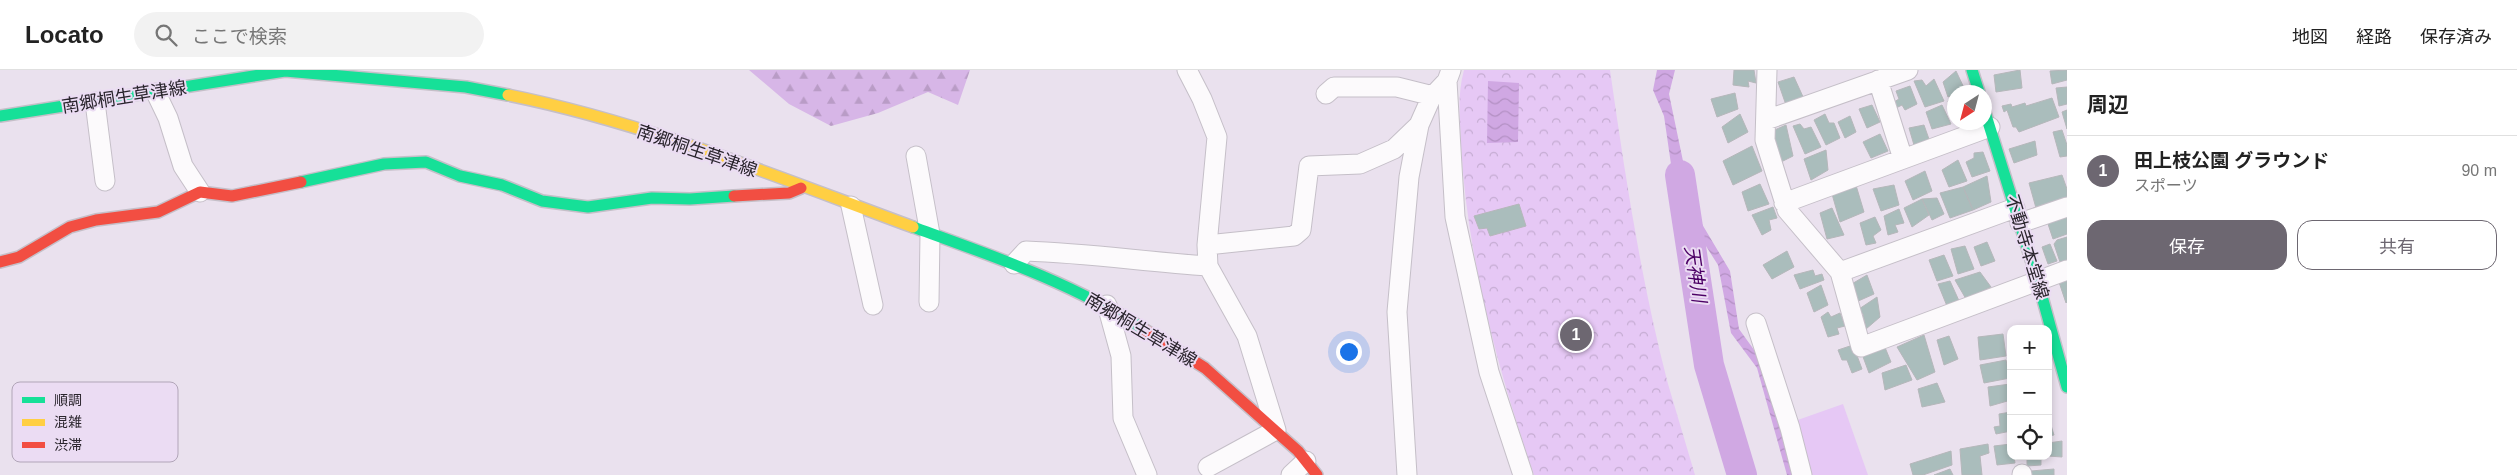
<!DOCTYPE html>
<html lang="ja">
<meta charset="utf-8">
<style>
body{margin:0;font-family:Arial,"Noto Sans JP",sans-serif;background:#f2f2f2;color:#222}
.controls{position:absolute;right:15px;bottom:15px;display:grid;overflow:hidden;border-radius:10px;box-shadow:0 2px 8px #0003}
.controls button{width:45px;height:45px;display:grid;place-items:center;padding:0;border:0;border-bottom:1px solid #e0e0e0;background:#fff;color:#222;font:25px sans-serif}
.compass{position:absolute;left:1947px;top:15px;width:45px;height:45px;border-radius:50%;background:#fff;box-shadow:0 2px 8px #0003;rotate:216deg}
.you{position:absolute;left:1348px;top:281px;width:18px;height:18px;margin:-12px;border:4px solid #fff;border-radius:50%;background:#1a73e8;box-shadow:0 0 0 8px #1a73e833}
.badge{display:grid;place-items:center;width:32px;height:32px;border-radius:50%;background:#6d6771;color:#fff;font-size:16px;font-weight:700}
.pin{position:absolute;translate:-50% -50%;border:2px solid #fff;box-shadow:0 1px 5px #0006}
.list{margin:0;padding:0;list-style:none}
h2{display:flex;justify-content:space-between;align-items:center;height:65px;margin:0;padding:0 20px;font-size:21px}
h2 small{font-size:16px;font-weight:400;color:#767676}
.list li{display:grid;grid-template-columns:32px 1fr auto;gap:15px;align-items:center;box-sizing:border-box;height:70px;padding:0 20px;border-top:1px solid #e0e0e0}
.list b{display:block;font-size:19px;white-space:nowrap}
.list p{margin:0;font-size:16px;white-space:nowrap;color:#767676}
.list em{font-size:16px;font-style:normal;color:#767676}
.actions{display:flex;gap:10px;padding:15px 20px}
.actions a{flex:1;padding:11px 0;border:1px solid #6d6771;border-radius:15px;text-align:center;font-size:18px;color:#6d6771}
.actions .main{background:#6d6771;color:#fff}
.icon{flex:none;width:28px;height:28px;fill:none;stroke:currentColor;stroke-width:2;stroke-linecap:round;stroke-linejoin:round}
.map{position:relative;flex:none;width:2067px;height:405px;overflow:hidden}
header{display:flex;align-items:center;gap:30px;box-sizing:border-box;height:70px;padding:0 25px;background:#fff;border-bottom:1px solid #e0e0e0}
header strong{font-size:24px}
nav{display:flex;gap:28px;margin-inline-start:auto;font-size:18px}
.search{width:350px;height:45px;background:#f2f2f2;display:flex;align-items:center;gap:12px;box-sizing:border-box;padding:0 18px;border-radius:28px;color:#767676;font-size:19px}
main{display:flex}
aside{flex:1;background:#fff}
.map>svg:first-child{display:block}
</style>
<header>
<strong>Locato</strong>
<div class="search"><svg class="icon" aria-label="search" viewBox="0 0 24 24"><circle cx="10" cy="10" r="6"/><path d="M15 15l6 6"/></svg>ここで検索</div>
<nav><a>地図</a><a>経路</a><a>保存済み</a></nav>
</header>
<main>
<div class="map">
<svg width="2067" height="405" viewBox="0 0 2067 405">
<defs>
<pattern id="forest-firs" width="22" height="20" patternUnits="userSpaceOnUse" patternTransform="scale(1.25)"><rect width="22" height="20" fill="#d7b6e7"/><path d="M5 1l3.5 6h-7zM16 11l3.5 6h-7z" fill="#b99cc6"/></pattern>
<pattern id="park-crowns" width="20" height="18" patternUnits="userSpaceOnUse" patternTransform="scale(1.25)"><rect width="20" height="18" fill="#e6c8f5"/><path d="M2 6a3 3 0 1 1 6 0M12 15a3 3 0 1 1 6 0" fill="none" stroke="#c5acd2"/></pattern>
<pattern id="water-waves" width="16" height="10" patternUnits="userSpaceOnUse" patternTransform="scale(1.25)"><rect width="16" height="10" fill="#d0a8e3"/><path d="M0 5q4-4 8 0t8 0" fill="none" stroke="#b390c3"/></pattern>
</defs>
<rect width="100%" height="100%" fill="#eae1ee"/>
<!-- grass -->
<path fill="#e6c8f5" d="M1843,334L1868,405H1811L1792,352Z"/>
<!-- forest -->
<path fill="url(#forest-firs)" d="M749,0H970L958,35L928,22L878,43L831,56L789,34Z"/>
<!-- park -->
<path fill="url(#park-crowns)" d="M1464,0H1610C1625,105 1641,211 1668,314C1677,344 1686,375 1695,405H1534C1498,300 1467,187 1461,75C1460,49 1457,25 1464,0Z"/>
<!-- water -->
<path fill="url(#water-waves)" d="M1657,0H1675L1669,24L1693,139L1730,201L1739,259L1757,284L1779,355L1799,405H1787L1757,298L1731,263L1718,195L1683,140L1673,108L1664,46L1653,20Z
M1488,11L1519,13L1518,72L1487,73Z"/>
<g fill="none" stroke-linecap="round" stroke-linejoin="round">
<!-- river -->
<path stroke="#d0a8e3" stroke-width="30" d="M1680,105L1709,295L1742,405"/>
</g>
<!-- building -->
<path fill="#aabdbc" stroke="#b5b7ba" d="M1734,0H1754L1756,13L1748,11L1749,17L1733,15Z
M2020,0L2022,18L1996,22L1994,5Z
M2067,0V10L2052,14L2050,1Z
M1956,1L1965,20L1948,27L1943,12Z
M1794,7L1804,29L1786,35L1778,12Z
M1934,9L1944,31L1925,37L1914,11L1922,10L1926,16Z
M1910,16L1917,34L1905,40L1902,35L1896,38L1894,32L1899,29L1896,21Z
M2067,17V34L2059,36L2056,18Z
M1735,23L1738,39L1717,47L1711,29Z
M2052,28L2059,47L2019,62L2016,57H2013L2007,40L2004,42L2002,36L2011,34L2012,37L2025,33L2026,36Z
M1954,29V46L1948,31Z
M1872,35L1880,52L1867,58L1859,39Z
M1942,35L1951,54L1932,59L1926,42Z
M2067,40V59L2062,42Z
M1740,44L1748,62L1728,73L1722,57Z
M1825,44L1829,53H1834L1840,68L1826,75L1814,50Z
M1850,46L1856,62L1845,68L1838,52Z
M1800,54L1804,59L1811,57L1821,77L1805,84L1793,56Z
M1786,55L1793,86L1779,93L1770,62Z
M1924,55L1930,72L1914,75L1909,58Z
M2062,60L2067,75V86L2060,87L2053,62Z
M1880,64L1888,81L1871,88L1863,72Z
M2035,71L2037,85L2014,93L2009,79Z
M1752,76L1762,101L1733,115L1723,91Z
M1826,80L1828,100L1811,110L1804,89Z
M1983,82L1990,101L1972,107L1966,92L1974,88V83Z
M1958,90L1967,111L1949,117L1942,100Z
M1925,101L1932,121L1913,130L1905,111Z
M2062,105L2067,119V131L2036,138L2029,113Z
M1987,106L1991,132L1973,140L1963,117Z
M1855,112L1864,142L1840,152L1832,124Z
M1760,114L1769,134L1748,141L1742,122Z
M1894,115L1899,135L1881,141L1873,119Z
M1963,117L1973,140L1950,148L1940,123Z
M1937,128L1944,144L1932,150L1922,129Z
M1922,129L1929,145L1912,157L1904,138Z
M1519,134L1526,156L1490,166L1487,158L1479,159L1474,146Z
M1773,137L1777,148L1769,150L1771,160L1762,165L1752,145Z
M1832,138L1844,165L1827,169L1820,143Z
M1899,139L1904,153L1895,155L1898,162L1888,165L1884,146Z
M2067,144V164L2053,169L2047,151Z
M1875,147L1881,160L1873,166L1876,173L1866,175L1860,153Z
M2067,167V190L2060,192L2054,174L2057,170Z
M1987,172L1995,191L1981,196L1974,177Z
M2050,174L2057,191L2048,194L2042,177Z
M1965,176L1974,199L1958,204L1951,179Z
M1787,181L1794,197L1772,209L1763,195Z
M1944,185L1953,206L1937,211L1929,190Z
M1813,200L1815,206L1822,204L1824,210L1800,219L1794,205Z
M1980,202L1991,217L1966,229L1955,210Z
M1867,205L1874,224L1856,232L1850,215Z
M2067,209V232L2066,233L2059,212Z
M1950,211L1960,233L1947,236L1938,214Z
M1821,215L1828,235L1814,242L1807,223Z
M1877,227L1880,247L1866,259L1863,244L1859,239Z
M1828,242L1831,247L1840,243L1845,256L1837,258L1839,264L1828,267L1821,247Z
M2003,264L2006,286L1980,290L1978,267Z
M1924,265L1935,302L1917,310L1897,277Z
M1949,266L1958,289L1944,295L1937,270Z
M1853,275L1862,299L1852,303L1847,290H1842L1838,280Z
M1884,275L1891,292L1869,303L1862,284Z
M2006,290L2010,308L1984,313L1980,295Z
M1906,295L1912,310L1885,320L1882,303Z
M1937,313L1945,332L1922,337L1918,319Z
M2010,314L2011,330L1990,336L1988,317Z
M2011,342V361L1996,364L1994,357L2000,356L1999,344Z
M2050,352L2054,365L2048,366V353Z
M2062,371V387L2048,386V373Z
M1988,374L1989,383L1980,386L1982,405H1962L1960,379Z
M2011,374V386H2014L2015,393L1997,395L1994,376Z
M1951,381L1952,395L1923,405H1913L1910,394Z
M2027,386H2041V395L2027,396Z
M1950,399L1953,405H1934Z
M2054,399V405H2031V401Z"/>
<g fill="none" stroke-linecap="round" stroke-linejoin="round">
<!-- street casing -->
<g stroke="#c5bfc8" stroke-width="21">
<path id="street" d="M1187,0L1202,29L1217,67L1207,175L1208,196L1247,266L1276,360L1208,397
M1451,0L1447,11L1455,147L1489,302L1523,405
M1767,0L1765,70L1787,140L1840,202L1861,277L2067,200
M1878,10L1903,89
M156,23L168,48L183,96L200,122
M1326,24L1334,17H1397L1433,26
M95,32L105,111
M1766,50L1908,0
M916,86L930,164L929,232
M1784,133L1990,57
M851,136L873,235
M2020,153L2067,137
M1207,175L1294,166L1301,160L1309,96L1360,94L1394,79L1419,55
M1014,194L1026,181C1087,183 1147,192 1208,196
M1840,202L2015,138
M1107,235L1121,286L1123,348L1147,405
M1756,253L1790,358L1802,405
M2022,404V405
M1291,405L1306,391
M1407,405L1397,242L1409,107L1419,55L1431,28L1447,11"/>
</g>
<!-- fast casing -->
<g stroke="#c5bfc8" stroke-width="14">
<path id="fast" d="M1972,0L1979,22
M1984,39L2038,212L2067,317
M0,46L285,1L466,17L508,25
M301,112L384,94L426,92L460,106L502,115L542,131L588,137L652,128L690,129L734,126
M913,157C993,186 1073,213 1145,260"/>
</g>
<!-- slow casing -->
<g stroke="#c5bfc8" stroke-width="14">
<path id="slow" d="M508,25C647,53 780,108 913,157"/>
</g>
<!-- jam casing -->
<g stroke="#c5bfc8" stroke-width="14">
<path id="jam" d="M734,126L789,123L801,118
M0,192L19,187L70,157L96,150L158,142L200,122L232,126L301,112
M1145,260L1205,298L1298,381L1317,405"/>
</g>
<!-- street -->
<use href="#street" stroke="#fcfafc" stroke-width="19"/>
<!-- fast -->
<use href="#fast" stroke="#16e098" stroke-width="11"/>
<!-- slow -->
<use href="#slow" stroke="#ffcf43" stroke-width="11"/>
<!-- jam -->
<use href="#jam" stroke="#f24e42" stroke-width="11"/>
</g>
<g text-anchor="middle" stroke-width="4" stroke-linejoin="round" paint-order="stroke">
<!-- street labels -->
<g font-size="18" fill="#2a252d" stroke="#ebdcf3">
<text transform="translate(124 27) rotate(-9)" y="6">南郷桐生草津線</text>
<text transform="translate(697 81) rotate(19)" y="6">南郷桐生草津線</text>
<text transform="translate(2027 177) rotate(73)" y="6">不動寺本堂線</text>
<text transform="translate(1141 260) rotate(31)" y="6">南郷桐生草津線</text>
</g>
<!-- water labels -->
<g font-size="19" font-style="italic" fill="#4c0065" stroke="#ebdcf3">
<text transform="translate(1696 204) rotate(82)" y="7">天神川</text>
</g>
</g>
<!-- legend -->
<rect x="12" y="312" width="166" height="80" rx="8" fill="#ebdcf3" stroke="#b1a5b8" stroke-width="1"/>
<rect x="22" y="327" width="23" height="6" fill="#16e098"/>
<rect x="22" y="349" width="23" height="7" fill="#ffcf43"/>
<rect x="22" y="372" width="23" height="6" fill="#f24e42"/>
<g font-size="14" fill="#2a252d">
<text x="54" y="335">順調</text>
<text x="54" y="357">混雑</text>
<text x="54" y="380">渋滞</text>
</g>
</svg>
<div class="controls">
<button>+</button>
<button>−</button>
<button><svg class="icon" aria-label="locate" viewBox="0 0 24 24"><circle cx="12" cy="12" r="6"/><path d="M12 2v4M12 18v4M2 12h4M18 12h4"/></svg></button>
</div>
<svg class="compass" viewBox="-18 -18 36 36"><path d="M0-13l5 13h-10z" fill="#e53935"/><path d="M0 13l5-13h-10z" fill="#767676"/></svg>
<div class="you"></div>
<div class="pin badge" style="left:1576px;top:265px">1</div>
</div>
<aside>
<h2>周辺<small></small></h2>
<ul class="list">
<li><span class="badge">1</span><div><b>田上枝公園 グラウンド</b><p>スポーツ</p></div><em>90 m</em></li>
</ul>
<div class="actions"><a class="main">保存</a><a>共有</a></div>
</aside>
</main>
